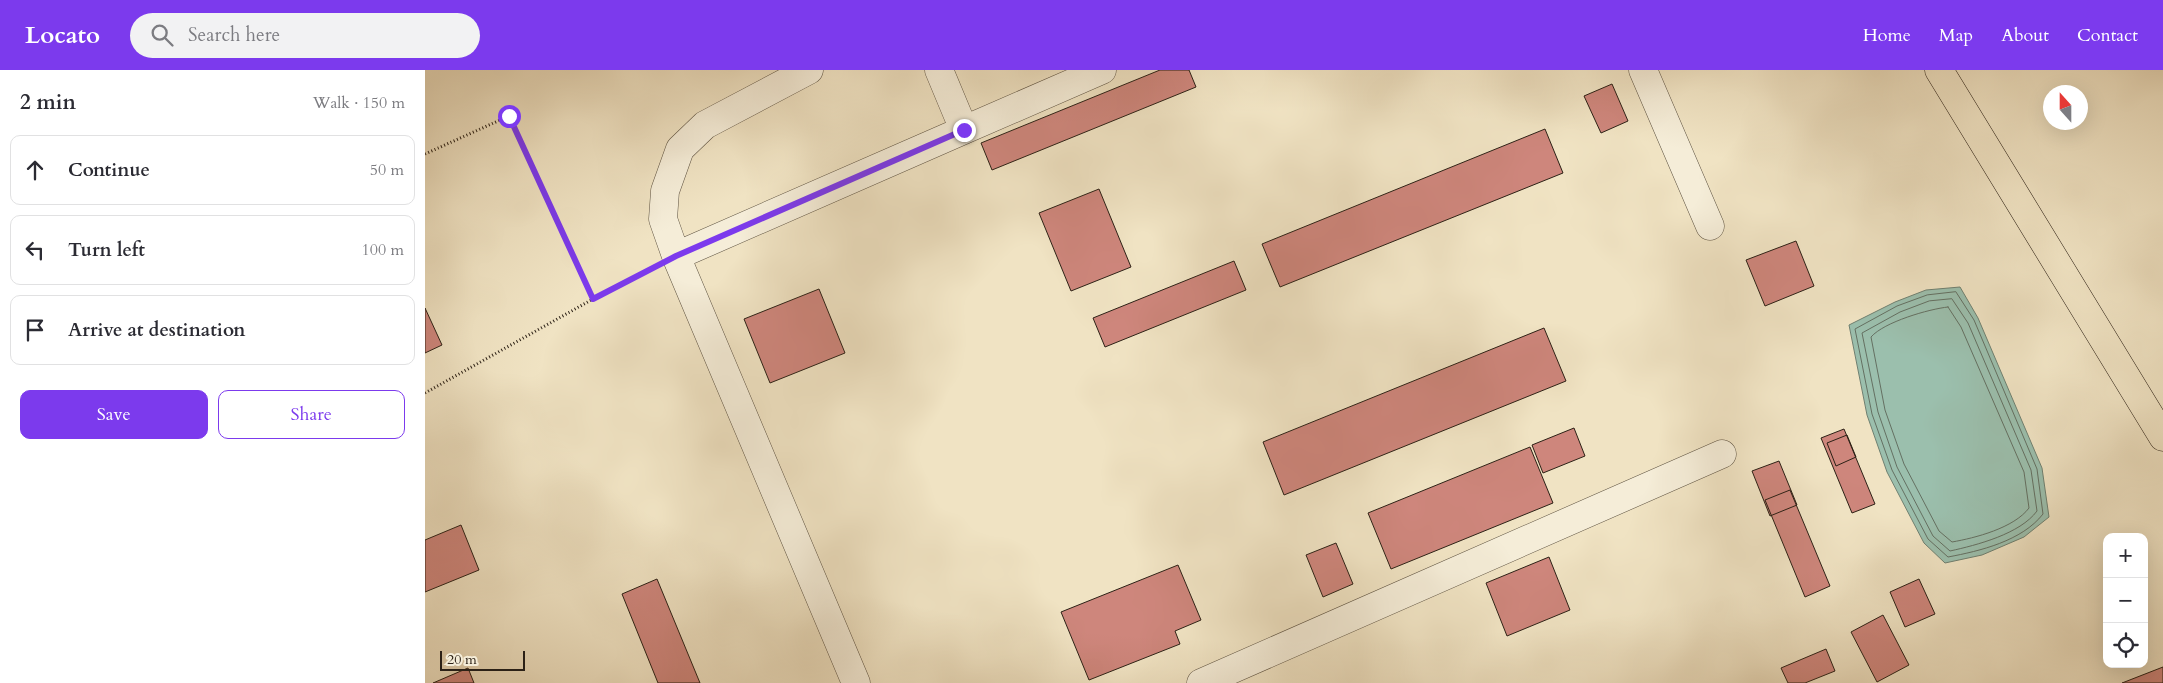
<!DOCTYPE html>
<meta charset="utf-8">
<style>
body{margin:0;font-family:Cardo,serif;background:#f2f2f3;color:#2b2b33}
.controls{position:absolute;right:15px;bottom:15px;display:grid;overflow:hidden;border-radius:10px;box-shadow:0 5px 20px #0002}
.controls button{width:45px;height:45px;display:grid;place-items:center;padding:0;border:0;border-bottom:1px solid #e1e1e2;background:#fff;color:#2b2b33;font:25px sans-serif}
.compass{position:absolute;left:1618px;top:15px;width:45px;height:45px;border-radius:50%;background:#fff;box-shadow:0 5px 20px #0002;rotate:339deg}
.scale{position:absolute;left:15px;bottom:12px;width:85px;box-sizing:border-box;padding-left:5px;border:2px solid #2c2116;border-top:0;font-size:14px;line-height:18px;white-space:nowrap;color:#2c2116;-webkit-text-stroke:4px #f5edd8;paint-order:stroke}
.stop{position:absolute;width:15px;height:15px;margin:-11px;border:4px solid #7c3aed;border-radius:50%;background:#fff}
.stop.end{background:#7c3aed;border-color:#fff;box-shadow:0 1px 5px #0008}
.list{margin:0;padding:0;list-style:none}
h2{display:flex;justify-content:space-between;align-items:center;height:65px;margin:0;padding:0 20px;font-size:21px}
h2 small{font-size:16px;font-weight:400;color:#7c7c81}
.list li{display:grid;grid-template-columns:32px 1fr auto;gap:15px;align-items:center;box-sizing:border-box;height:70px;margin:0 10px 10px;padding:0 10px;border:1px solid #e1e1e2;border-radius:10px}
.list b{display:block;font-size:19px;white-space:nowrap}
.list em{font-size:16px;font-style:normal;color:#7c7c81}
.actions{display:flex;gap:10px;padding:15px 20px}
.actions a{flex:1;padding:11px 0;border:1px solid #7c3aed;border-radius:10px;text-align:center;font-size:18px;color:#7c3aed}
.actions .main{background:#7c3aed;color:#fff}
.icon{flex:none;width:28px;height:28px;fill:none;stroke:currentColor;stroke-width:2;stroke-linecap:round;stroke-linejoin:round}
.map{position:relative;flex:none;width:1738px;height:613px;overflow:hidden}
header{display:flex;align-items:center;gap:30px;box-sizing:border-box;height:70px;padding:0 25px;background:#7c3aed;color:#fff}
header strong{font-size:24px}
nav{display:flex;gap:28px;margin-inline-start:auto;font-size:18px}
.search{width:350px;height:45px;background:#f2f2f3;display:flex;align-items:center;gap:12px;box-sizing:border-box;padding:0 18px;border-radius:28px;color:#7c7c81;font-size:19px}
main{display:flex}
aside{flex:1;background:#fff}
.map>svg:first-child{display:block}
</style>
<header>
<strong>Locato</strong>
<div class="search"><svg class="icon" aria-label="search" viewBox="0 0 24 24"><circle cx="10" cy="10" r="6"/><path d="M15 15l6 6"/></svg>Search here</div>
<nav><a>Home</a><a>Map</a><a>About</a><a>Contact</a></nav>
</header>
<main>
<aside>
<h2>2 min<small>Walk · 150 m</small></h2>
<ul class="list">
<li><svg class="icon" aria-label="ahead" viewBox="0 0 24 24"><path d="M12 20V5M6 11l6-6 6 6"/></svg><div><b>Continue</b></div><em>50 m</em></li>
<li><svg class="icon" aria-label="left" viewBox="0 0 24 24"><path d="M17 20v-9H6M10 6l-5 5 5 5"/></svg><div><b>Turn left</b></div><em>100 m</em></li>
<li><svg class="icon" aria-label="arrive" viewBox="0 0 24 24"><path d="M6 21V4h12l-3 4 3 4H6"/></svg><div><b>Arrive at destination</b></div></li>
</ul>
<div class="actions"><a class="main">Save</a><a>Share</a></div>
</aside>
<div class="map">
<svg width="1738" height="613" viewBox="0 0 1738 613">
<rect width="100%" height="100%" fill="#f0e3c3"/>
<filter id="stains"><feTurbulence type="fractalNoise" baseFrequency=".004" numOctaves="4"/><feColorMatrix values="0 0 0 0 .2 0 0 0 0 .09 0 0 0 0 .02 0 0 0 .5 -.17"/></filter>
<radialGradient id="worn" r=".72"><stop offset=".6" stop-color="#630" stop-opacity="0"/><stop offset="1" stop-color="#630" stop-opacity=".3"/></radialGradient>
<!-- water -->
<path fill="#9bbfad" stroke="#6f8071" d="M1535,217L1553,248L1617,398L1624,447L1599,467L1557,485L1520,493L1499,473L1462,402L1442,345L1424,255L1470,232L1501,220Z"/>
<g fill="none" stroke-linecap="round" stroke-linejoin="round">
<!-- shore -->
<path stroke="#647062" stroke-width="1" d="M1531,222L1549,250L1612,399L1618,444C1597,471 1555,481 1523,487L1503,469L1467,400L1447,344L1430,259L1472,236L1502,225Z
M1527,229L1543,253L1606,400L1612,441C1595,464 1552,475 1525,481L1508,466L1472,397L1453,342L1437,263L1475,242L1504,231Z
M1523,237L1536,257L1599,402L1604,438C1589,458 1550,468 1527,472L1514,461L1479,394L1460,340L1446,267C1459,252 1504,239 1523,237Z"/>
</g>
<!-- building -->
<path fill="#ce867c" stroke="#2c2116" d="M735,0H764L771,17L567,100L556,73Z
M1187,14L1203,51L1176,63L1159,26Z
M1120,59L1138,103L855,217L837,174Z
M674,119L706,197L646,221L614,143Z
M1371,171L1389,216L1340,236L1321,190Z
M809,191L821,220L680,277L668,248Z
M394,219L420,283L345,313L319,249Z
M0,238L17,275L0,283Z
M1119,258L1141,311L859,425L838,372Z
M1149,358L1160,386L1118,403L1107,375Z
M1419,359L1450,434L1427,443L1396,368Z
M1422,365L1431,387L1411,396L1402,373Z
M1105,377L1128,433L966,499L943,443Z
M1354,391L1372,435L1345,446L1327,401Z
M1365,420L1405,516L1380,527L1340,430Z
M36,455L54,500L0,522V470Z
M911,473L928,514L898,527L881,485Z
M1124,487L1145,540L1082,566L1061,513Z
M753,495L776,550L750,561L755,574L664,610L636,542Z
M232,509L275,613H233L197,524Z
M1494,509L1510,544L1480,557L1465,522Z
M1458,545L1484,595L1452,612L1426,562Z
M1401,579L1410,601L1380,613H1363L1356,598Z
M1738,597V613H1697Z
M43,598L49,613H8Z"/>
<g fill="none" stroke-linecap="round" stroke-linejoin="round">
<!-- minor casing -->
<g stroke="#5d5241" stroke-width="29">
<path id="minor" d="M384,0L280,55L255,79L240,121L238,149L251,186L431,613
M514,0L539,60L677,0
M1218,0L1285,156
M251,186L539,60
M776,613L1297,384"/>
</g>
<!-- major casing -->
<g stroke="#2c2116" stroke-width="29">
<path id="major" d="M1514,0L1738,367"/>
</g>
<!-- path -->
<path stroke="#2c2116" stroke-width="3" stroke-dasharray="1 2.5" stroke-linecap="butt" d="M0,84L84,46L168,229L227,198
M0,323L168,229"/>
<!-- minor -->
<use href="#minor" stroke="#f5edd8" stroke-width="28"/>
<!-- major -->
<use href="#major" stroke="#f0e3c3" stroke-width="28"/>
</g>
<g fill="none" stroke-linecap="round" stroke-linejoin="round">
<!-- route -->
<path stroke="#7c3aed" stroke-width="6" d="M84,46L168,229L251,186L539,60"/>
</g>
<rect width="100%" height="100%" filter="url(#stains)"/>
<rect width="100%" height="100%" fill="url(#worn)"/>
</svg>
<div class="controls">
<button>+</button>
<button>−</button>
<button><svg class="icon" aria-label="locate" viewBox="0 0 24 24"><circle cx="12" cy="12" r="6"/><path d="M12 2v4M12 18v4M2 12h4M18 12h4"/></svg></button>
</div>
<svg class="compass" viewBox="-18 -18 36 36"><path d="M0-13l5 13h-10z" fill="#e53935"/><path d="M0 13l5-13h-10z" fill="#7c7c81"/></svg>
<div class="scale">20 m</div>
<div class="stop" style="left:84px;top:46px"></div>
<div class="stop end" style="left:539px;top:60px"></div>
</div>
</main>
